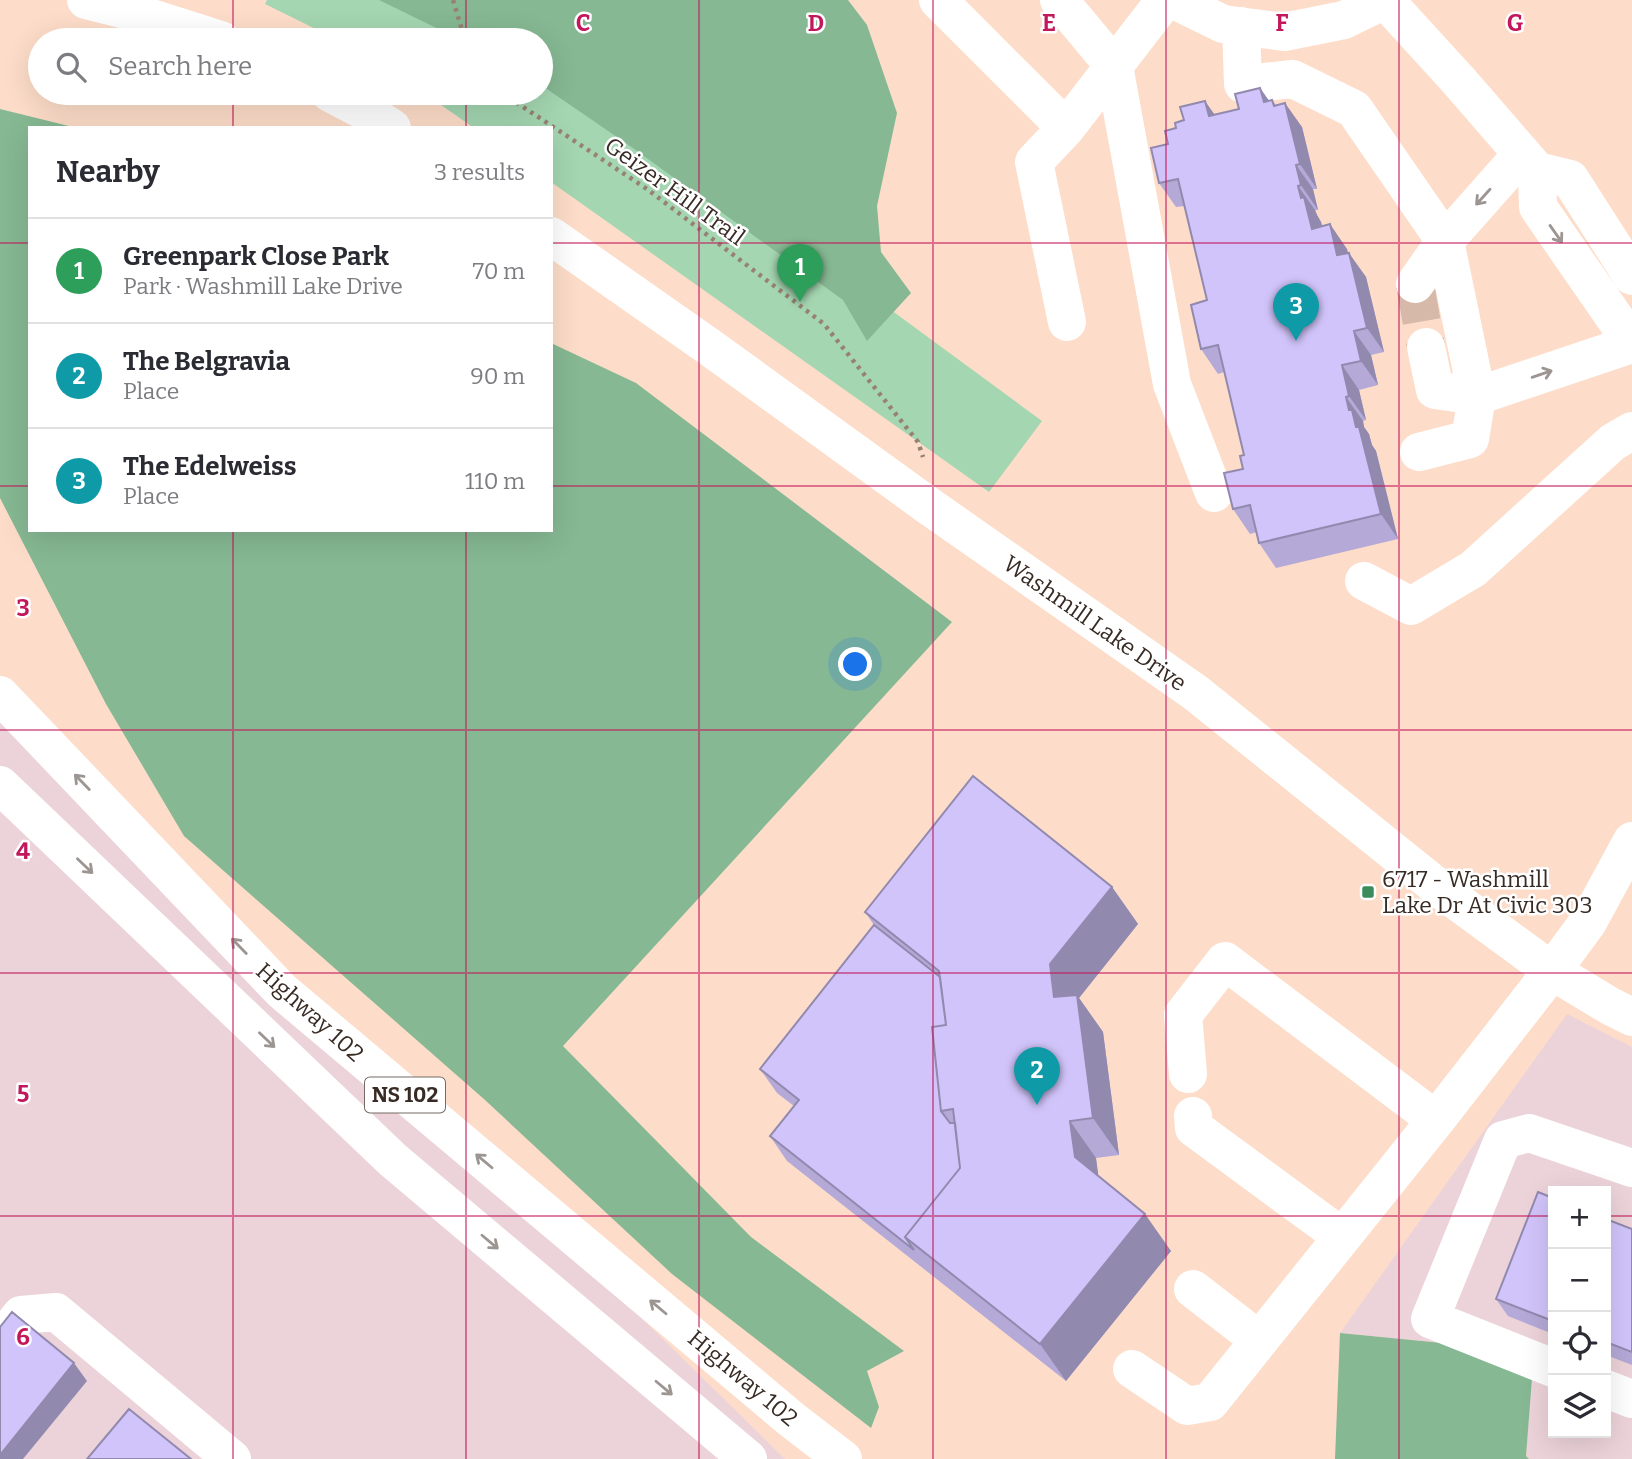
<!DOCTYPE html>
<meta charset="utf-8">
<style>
body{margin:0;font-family:Bitter,serif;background:#f2f2f3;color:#2b2b33}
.controls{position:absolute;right:21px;bottom:21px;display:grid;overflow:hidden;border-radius:0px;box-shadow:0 7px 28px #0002}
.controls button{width:63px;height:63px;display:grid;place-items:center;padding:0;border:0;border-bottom:2px solid #e1e1e2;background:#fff;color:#2b2b33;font:35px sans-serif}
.you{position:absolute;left:856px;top:665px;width:24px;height:24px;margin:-18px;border:5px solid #fff;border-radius:50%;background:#1a73e8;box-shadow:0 0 0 10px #1a73e833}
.badge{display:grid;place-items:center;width:46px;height:46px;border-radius:50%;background:#0b8043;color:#fff;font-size:23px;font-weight:700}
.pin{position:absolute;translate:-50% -58px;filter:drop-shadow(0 2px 4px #0008)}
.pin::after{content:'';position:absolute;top:37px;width:24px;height:21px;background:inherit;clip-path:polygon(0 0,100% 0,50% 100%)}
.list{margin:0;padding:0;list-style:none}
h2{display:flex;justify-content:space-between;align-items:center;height:91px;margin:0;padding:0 28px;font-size:30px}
h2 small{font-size:23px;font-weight:400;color:#7c7c81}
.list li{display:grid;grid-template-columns:46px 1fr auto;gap:21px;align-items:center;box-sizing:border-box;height:105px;padding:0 28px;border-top:2px solid #e1e1e2}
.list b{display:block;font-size:26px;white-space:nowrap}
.list p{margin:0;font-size:23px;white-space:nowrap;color:#7c7c81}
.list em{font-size:23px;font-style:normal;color:#7c7c81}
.icon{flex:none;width:38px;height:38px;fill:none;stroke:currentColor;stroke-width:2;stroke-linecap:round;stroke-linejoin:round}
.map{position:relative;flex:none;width:1632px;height:1459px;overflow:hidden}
.search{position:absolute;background:#fff;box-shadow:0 7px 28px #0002;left:28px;top:28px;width:525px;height:77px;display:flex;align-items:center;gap:18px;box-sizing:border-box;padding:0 24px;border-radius:38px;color:#7c7c81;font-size:26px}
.panel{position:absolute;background:#fff;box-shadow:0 7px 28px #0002;left:28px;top:126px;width:525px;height:406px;border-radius:0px}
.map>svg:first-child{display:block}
</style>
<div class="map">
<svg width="1632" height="1459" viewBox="0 0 1632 1459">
<rect width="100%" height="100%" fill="#fdddc9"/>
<!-- commercial -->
<path fill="#ecd3d9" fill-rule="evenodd" d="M0,688L785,1459H0Z
M1567,1014L1632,1047V1459H1529L1526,1457L1533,1352L1340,1333ZM1553,1191H1606V1433H1553Z"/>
<!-- green -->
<path fill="#a4d6b1" d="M267,0H584L650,133L1042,421L989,492L551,182V128H474L424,93H541V40H338L265,4Z"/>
<!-- forest -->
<path fill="#86b893" d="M379,0H848L867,25L897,113L877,206L881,252L911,293L867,341L843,300L630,146L541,85V40H461Z
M0,109L77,128H30V530H551V343L636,383L952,622L563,1046L751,1237L904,1351L867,1371L879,1407L871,1428L672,1274L485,1100L184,836L106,704L0,498Z
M1340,1333L1534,1352L1526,1456L1529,1459H1335Z"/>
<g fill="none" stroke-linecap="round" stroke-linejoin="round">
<!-- minor-tunnel -->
<path stroke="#d6b9a8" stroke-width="38" stroke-dasharray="38 19" stroke-linecap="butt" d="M1415,284L1426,347"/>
<!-- path -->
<path stroke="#978173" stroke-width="4.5" stroke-dasharray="3.5 5" stroke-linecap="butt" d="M453,0L465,40
M502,93L647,189L824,324L918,442L923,457"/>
<!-- minor -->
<path stroke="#fff" stroke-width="38" d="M86,0L126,10L221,40
M938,0L1066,128L1034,162L1067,322
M1059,0L1114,66L1172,384L1214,493
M1174,0L1223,24L1284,32L1344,20L1385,0L1459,81L1537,171L1570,179L1632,276
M1241,26L1243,84L1293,79L1354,109L1445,241L1477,396L1470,439L1419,452
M330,93L374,116L392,128
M1066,128L1165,0
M1537,171L1538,207L1632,343
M551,236L708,346L926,504L1196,693L1440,889L1552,971L1610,1006L1632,1017
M1415,284L1445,241L1522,154
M1426,347L1435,390L1477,396L1632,344
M1364,581L1411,606L1473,569L1613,442L1632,431
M1188,1074L1183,1015L1225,961L1436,1120
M1193,1116L1194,1128L1341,1236
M1193,1289L1259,1340
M0,1341L21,1315L56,1312L232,1459
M1553,1368L1430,1319L1503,1140L1529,1133L1632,1168
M1132,1369L1187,1406L1210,1402L1436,1120L1552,971L1588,922L1632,841
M1606,1389L1632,1399"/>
<!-- highway -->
<path stroke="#fff" stroke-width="38" d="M0,695L282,991L791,1419L843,1459
M0,785L393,1160L748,1459"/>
</g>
<!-- wall -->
<path fill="#b4a9d7" d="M1260,88L1269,101L1272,100L1276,105L1302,127L1317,189H1313L1318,210H1315L1317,215L1321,222L1322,226L1347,249L1348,253L1366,277L1384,352L1371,355L1378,385L1359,390L1366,420L1363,421L1364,427L1369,434L1372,445L1376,451L1398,539L1276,568L1259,543L1257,532L1250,534L1233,509L1243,469L1244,455L1224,372L1218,374L1201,349L1207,300L1185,206L1176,207L1159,183L1168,144L1176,128L1215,115L1239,109Z
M1112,887L1138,924L1079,998L1103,1032L1119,1155L1096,1158L1098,1176L1171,1251L1066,1381L787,1161L770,1136L794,1106L777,1093L760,1069L874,925L865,912Z
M1553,1198V1334L1508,1316L1496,1299Z
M1606,1219L1632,1229V1365L1606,1355Z"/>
<!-- shaded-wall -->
<path fill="#9289af" d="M1260,88L1277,112L1264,102Z
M1205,101L1222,125L1209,116Z
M1285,103L1302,127L1317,189L1300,164Z
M1296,165L1313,189L1318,210L1301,185Z
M1298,186L1315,210L1317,215L1321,222L1329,253L1312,229Z
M1330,224L1347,249L1354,279L1337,255Z
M1349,253L1366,277L1384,352L1367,328Z
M1354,331L1371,355L1378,385L1361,361Z
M1342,365L1359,390L1366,420L1349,396Z
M1346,397L1363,421L1364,427L1369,434L1372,445L1376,451L1398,539L1381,514L1356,427L1349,410Z
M1112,887L1138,924L1079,998L1103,1032L1119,1155L1093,1118L1054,997L1050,964Z
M1070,1121L1096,1158L1101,1195L1075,1157Z
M1145,1214L1171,1251L1066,1381L1040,1344Z
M74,1363L87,1381L23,1459H0V1455Z"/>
<!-- building -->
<path fill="#d1c4fa" stroke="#9289af" stroke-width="2" d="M1260,88L1264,102L1272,100L1274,106L1285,103L1300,164L1296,165L1301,185L1298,186L1301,198L1304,197L1312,229L1330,224L1337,255L1349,253L1367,328L1354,331L1361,361L1342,365L1349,396L1346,397L1349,410H1352L1356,427H1359L1381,514L1259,543L1250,505L1233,509L1224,473L1243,469L1240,456L1244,455L1218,345L1201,349L1191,305L1207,300L1178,179L1159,183L1151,148L1168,144L1165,131L1176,128L1175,123L1184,120L1180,107L1205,101L1209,116L1239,109L1235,94Z
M973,776L1112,887L1050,964L1054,997L1077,995L1093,1118L1070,1121L1075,1157L1145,1214L1040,1344L905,1237L960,1168L953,1109L941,1111L932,1027L946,1025L939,971L865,912Z
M874,925L940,977L946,1025L932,1027L941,1111L950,1123H955L960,1168L905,1237L914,1250L770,1136L799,1100L760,1069Z
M1538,1192L1553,1198V1321L1496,1299Z
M1606,1219L1632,1229V1352L1606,1342Z
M12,1312L74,1363L0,1455V1327Z
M129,1409L191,1459H87Z"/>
<!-- one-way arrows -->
<defs><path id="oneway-shaft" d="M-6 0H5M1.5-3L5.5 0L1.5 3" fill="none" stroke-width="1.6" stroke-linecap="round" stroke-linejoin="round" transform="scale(1.75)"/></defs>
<g stroke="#9c9592">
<use href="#oneway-shaft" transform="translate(1483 197) rotate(132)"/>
<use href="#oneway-shaft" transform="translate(1556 234) rotate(55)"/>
<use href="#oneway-shaft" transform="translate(1542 374) rotate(-19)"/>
<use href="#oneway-shaft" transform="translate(82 782) rotate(-134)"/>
<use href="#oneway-shaft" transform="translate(85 866) rotate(44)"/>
<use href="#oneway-shaft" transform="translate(239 946) rotate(-134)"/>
<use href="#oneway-shaft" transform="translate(267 1040) rotate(44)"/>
<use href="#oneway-shaft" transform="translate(484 1161) rotate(-140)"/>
<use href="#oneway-shaft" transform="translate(490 1242) rotate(40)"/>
<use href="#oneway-shaft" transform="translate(658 1307) rotate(-140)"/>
<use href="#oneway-shaft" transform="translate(664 1388) rotate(40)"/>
</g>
<!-- grid -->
<path fill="none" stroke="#c2185b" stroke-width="2" stroke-opacity="0.55" d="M233,0V40M466,0V40M699,0V1459M933,0V1459M1166,0V1459M1399,0V1459M233,93V128M466,93V128M0,243H30M551,243H1632M0,486H30M551,486H1632M233,530V1459M466,530V1459M0,730H1632M0,973H1632M0,1216H1553M1606,1216H1632"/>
<!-- markers -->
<rect fill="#3b8c5d" stroke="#fff" stroke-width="2.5" x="1361" y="885" width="14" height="14" rx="3.5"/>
<g text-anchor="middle" stroke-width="5" stroke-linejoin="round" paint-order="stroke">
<!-- shield labels -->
<rect fill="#fff" stroke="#746b66" stroke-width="2" x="365" y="1077.5" width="80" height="35" rx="5"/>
<g font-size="21" font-weight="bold" fill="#382b24">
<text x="405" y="1102">NS 102</text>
</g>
<!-- street labels -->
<g font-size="23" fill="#382b24" stroke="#fff">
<text transform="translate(675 191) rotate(36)" y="8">Geizer Hill Trail</text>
<text transform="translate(1095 623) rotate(35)" y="8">Washmill Lake Drive</text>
<text transform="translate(310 1012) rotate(42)" y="8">Highway 102</text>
<text transform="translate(743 1378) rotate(40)" y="8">Highway 102</text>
</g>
<!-- poi labels -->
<g font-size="23" fill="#382b24" stroke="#fff" text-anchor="start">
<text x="1382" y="887">6717 - Washmill<tspan x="1382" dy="26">Lake Dr At Civic 303</tspan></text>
</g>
</g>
<g font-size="23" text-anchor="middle" font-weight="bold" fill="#c2185b" stroke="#fff" stroke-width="5" stroke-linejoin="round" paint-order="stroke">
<text x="583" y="31">C</text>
<text x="816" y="31">D</text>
<text x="1049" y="31">E</text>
<text x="1282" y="31">F</text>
<text x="1515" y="31">G</text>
<text x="23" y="616">3</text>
<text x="23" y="859">4</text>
<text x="23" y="1102">5</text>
<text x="23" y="1345">6</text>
</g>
</svg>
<div class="controls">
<button>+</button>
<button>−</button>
<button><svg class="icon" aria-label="locate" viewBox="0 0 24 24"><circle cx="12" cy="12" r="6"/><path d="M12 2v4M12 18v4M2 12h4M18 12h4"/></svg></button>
<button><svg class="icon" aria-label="layers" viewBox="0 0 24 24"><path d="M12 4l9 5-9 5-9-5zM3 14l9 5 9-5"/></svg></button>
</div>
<div class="you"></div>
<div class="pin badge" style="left:800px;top:302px;background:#2e9e5b">1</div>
<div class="pin badge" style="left:1037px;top:1105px;background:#0f9aa8">2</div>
<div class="pin badge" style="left:1296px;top:341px;background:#0f9aa8">3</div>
<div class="search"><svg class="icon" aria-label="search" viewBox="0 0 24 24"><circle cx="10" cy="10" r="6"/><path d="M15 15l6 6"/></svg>Search here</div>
<section class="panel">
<h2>Nearby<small>3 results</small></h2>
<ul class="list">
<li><span class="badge" style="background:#2e9e5b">1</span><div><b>Greenpark Close Park</b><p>Park · Washmill Lake Drive</p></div><em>70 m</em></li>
<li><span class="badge" style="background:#0f9aa8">2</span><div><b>The Belgravia</b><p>Place</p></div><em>90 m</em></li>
<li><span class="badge" style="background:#0f9aa8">3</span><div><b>The Edelweiss</b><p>Place</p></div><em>110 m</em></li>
</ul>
</section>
</div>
